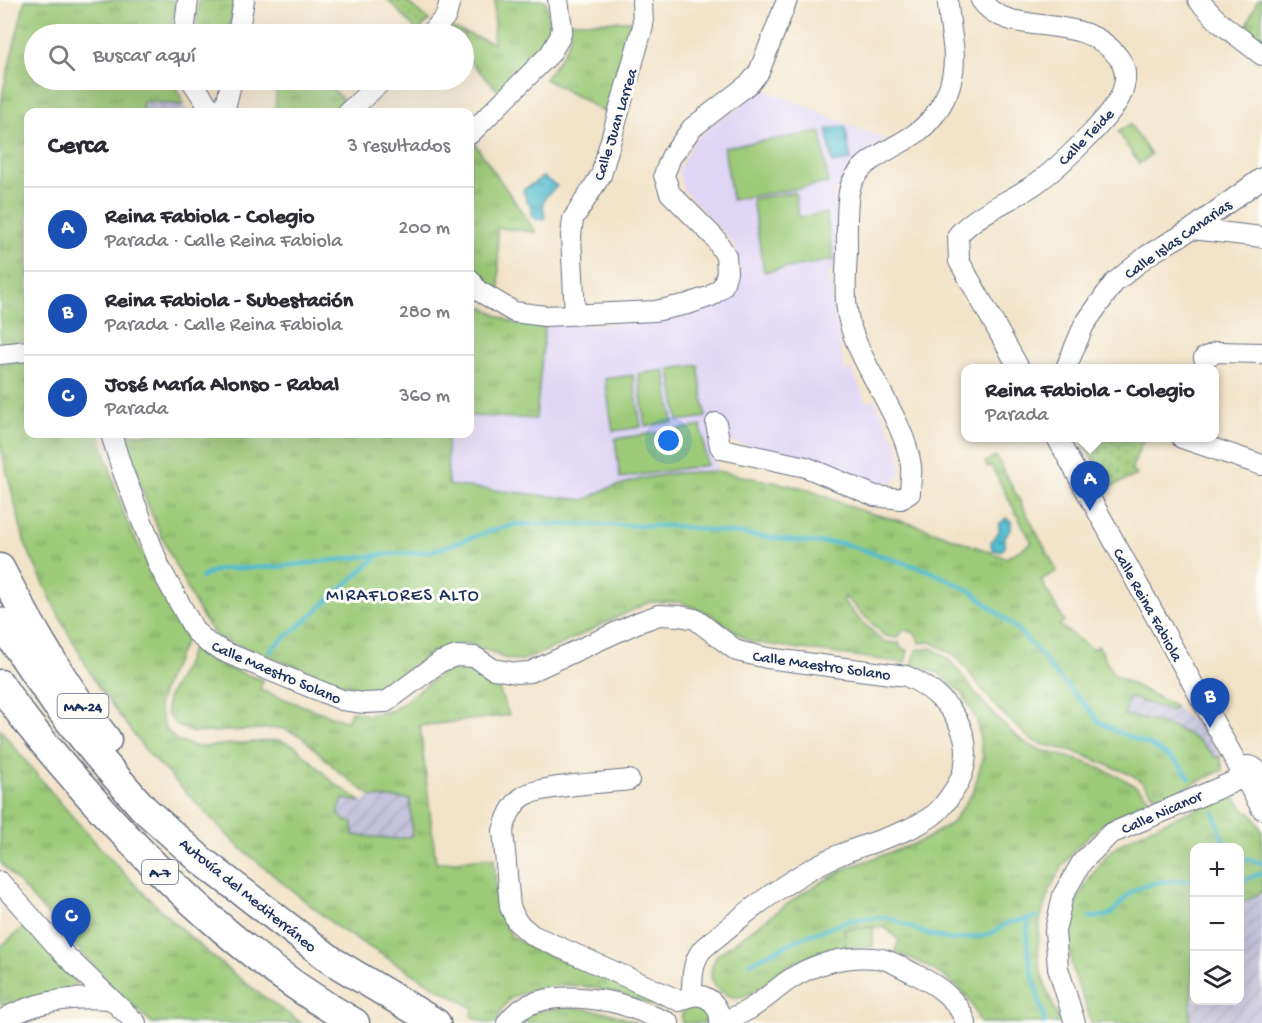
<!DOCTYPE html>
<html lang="es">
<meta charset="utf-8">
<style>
body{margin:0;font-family:"Gochi Hand",sans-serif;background:#f2f2f3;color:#2b2b33}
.controls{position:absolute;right:18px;bottom:18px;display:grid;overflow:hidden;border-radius:12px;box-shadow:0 6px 24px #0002}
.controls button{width:54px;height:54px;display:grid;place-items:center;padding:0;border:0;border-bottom:2px solid #e1e1e2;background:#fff;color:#2b2b33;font:30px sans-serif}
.you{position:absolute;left:669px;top:441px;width:21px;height:21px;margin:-15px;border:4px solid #fff;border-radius:50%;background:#1a73e8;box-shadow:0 0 0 9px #1a73e833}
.badge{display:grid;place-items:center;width:39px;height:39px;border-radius:50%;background:#db2777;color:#fff;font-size:20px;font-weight:700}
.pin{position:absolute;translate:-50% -50px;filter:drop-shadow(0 2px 3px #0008)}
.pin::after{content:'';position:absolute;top:32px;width:21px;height:18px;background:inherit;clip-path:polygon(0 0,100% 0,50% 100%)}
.popup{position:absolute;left:961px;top:364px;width:258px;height:78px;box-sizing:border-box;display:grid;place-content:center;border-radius:12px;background:#fff;filter:drop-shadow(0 2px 4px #0005);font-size:20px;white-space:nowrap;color:#7c7c81}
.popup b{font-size:22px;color:#2b2b33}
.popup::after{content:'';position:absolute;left:50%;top:100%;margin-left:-12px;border:12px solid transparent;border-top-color:#fff}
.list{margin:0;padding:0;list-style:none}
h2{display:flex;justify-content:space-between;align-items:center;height:78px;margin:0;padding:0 24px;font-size:26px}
h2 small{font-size:20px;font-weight:400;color:#7c7c81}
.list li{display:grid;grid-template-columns:39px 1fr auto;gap:18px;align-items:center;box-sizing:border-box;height:84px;padding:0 24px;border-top:2px solid #e1e1e2}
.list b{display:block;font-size:22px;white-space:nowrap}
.list p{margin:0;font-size:20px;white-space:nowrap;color:#7c7c81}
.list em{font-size:20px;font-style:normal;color:#7c7c81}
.icon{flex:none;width:33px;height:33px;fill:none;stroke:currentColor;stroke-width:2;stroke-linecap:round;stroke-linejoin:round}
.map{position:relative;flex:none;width:1262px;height:1023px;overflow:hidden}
.search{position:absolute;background:#fff;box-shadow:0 6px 24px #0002;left:24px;top:24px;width:450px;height:66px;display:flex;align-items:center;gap:15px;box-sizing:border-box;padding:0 21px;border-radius:33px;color:#7c7c81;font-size:22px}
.panel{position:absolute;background:#fff;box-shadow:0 6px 24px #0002;left:24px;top:108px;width:450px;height:330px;border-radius:12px}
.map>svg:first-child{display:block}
</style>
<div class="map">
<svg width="1262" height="1023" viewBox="0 0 1262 1023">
<defs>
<pattern id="industrial-furrows" width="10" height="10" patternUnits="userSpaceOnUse" patternTransform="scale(1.5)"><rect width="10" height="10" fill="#c3c1db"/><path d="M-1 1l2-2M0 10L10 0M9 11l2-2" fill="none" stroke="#a7a6be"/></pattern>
<pattern id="grass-tufts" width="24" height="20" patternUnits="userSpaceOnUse" patternTransform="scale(1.5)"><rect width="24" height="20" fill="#9cca78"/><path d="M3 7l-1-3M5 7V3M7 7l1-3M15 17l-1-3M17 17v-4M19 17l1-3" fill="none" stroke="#7ea466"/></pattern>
<pattern id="garden-dots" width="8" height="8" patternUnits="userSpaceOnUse" patternTransform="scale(1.5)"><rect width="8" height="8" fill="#9cca78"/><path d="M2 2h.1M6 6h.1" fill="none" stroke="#7ea466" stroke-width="1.8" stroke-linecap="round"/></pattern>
<pattern id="water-ripples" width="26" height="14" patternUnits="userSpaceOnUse" patternTransform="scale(1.5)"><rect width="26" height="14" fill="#52bdce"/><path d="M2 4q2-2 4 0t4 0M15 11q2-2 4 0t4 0" fill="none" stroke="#439aaa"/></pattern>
</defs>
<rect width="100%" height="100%" fill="#fdfcf7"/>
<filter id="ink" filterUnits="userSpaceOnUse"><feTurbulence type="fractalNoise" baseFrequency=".0167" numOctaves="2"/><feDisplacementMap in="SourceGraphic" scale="12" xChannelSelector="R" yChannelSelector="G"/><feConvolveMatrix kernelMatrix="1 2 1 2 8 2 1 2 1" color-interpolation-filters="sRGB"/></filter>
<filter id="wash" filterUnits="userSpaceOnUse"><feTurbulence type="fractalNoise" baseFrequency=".008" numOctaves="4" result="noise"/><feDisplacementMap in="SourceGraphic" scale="24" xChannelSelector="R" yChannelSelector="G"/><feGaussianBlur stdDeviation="1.35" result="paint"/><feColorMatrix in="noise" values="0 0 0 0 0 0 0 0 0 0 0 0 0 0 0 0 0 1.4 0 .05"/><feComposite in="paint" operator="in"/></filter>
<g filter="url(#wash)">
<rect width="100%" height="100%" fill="#f1e3c7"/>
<!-- built -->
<path fill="#dfd5f5" d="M762,88L886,140L860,156L846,173L842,189L833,190L835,205L839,204L837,269L828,272L844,371L851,369L867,403L874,399L899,447L901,470L899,477L894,482L879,485L820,464L726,440L709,422L717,471L674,473L644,478L606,489L585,500L447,485V434H470V413L545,325H591L645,321L701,309L724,300L735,291L740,269L733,243L683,189L678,171L694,141L716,122L742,106Z"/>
<!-- industrial -->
<path fill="url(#industrial-furrows)" d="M143,101L182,105L188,112H142Z
M1129,697L1171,711L1176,707L1189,719L1197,715L1220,756L1216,758L1208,748L1124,715Z
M372,797L410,799L412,836L397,839L352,835L338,813L343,799L362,802Z
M1262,892V1023H1190L1193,928L1194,1000H1240V904Z"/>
<!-- grass -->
<path fill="url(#grass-tufts)" stroke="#5c7c6b" stroke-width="1.5" d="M25,0H176L171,34H34V80H172L184,104L182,105L143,101L142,112H28V340L0,344V111L4,87Z
M199,0H235L228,34H195Z
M495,0H546L550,29L548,38L532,57L498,91L464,55V34H446L452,28L493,43Z
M1258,0H1262V45L1244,31Z
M632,21V29L606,113L545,79C557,62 573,44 571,22Z
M288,80H324L344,101L331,112H275L277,82L287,84Z
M475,144L536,232L497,228L500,293L490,285L470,262V150Z
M481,306C507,321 514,327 545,325L536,419L470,416V308Z
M28,361V434H99L126,520L186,640L165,684L158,705L165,728L177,741L198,747L279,740L295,746L334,783L362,802L343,799L338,813L345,821L353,822V835L397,839L412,836L410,799L372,797L338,771L301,736L281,728L193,733L176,725L167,714V699L186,663L193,645L218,665L263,680L260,690L347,722L351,711L367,715L393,710L445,671L459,667L472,668L497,683L509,715L420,726L436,863L494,857L497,909L512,937L537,951L583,968L662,1004V1007L659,1008C617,993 573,975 527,992C522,994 514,995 510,999C503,1005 500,1015 496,1023H486L471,1016L474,1008L430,984L338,928L238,846L146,751L97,685L58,614L25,544L0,444V363Z
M124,434H447L448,485L585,500L606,489L644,478L674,473L717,471L804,488L859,510L923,527L1006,558L1032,543L991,466L987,467L985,462L996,456L1057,571L1041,580L1064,621L1059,625L1092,649L1099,646L1113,674L1176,707L1171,711L1129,697L1124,715C1160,723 1192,727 1216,758L1220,756L1223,770L1164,797L1153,794L1142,782L1132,775L1073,751L1041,744L1031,740L997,708L957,657L932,642L920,643C917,634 913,631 904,630L897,638L885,636L845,597L843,601L858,618L884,642L899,643L902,649L908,650L905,663L750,642L712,615L680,602H649L560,645L521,661L503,658L485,649L464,643L430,653L394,682L375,690L357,689L217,637C200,617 194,602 182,578C158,532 137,484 124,434Z
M931,648C955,661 957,670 973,690C989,710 1010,735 1033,747C1042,752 1054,753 1064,756C1083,761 1147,783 1150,803C1132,809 1112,816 1097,829C1056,861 1031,915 1040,967C1044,986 1053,1005 1060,1023H980C977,1016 974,1008 970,1001C955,979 920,961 895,952L899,940L885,928L873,927L845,929L846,947C828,951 809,955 793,963C771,974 744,1014 718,989C707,978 711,968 716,956L804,892L847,868L922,841L952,823L973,792L983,758L977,721L963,694L938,673L912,665L916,650Z
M0,729C87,839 183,946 302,1023H152L109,983L0,862Z
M1235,798L1247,813L1251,812L1262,831V892L1240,904V848H1194V928L1190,1023H1091C1087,1000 1073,981 1070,957C1064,922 1077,896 1097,868C1102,862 1106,854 1112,850C1142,828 1187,814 1221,799Z
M25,926L72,975L76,983L69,989L2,1005L0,1002V947Z
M692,1003L707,1006L712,1023H682C680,1014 684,1007 692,1003Z
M569,1007L607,1012L637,1023H514L534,1012Z"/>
<!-- park -->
<path fill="#9cca78" stroke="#5c7c6b" stroke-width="1.5" d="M1130,124L1151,155L1139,164L1118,132Z
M821,132L828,183L732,200L724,147Z
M795,192L799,217L826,213L834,260L764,272L752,199Z
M698,365L706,417L678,421L670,369Z
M665,370L673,422L645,426L638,374Z
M633,375L641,427L613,431L605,379Z
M701,426L707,465L620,478L615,439Z
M873,927V947H846L844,929Z"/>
<!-- garden -->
<path fill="url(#garden-dots)" stroke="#5c7c6b" stroke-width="1.5" d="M388,0H405L429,20L418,32Z
M1081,438H1144L1131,470L1137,475L1108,488Z"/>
<!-- water -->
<path fill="url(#water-ripples)" stroke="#367696" stroke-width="1.5" d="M845,126L851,160L832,163L827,129Z
M543,177L557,186L546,196L543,204L545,218L538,220L532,216V206L527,202L523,190Z
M1006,518L1011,521V529L1005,536V547C1001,552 997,552 992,549L991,542L999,532V524Z"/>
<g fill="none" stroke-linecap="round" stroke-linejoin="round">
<!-- stream -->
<path stroke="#52bdce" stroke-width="4.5" d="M202,578L208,573L221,569L276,567L379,555L429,552L494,530L518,524L675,526L805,542L841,543L930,571L971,591L1017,629L1043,657L1051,669L1089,709L1098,721L1115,731L1150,745L1168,756L1178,763L1190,778
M270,652L273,647L297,628L377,557
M1214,812L1224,843L1228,848
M1240,857L1262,863
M1240,882L1262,873
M1090,917C1121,919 1113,903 1135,890C1153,880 1175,881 1194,880
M1029,919C1022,953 1038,990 1045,1023
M750,963L801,938L851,920L885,917L895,920L924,933L951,940L981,936L990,934L1008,923L1037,917"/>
</g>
</g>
<g filter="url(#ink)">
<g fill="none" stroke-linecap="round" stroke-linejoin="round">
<!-- minor casing -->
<g stroke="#666e83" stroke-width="22">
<path id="minor" d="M981,0C1009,41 1082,8 1119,58C1128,70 1126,84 1120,97C1109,119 1059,167 1038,182C1012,201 980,211 958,235L959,261L1019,368
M1198,0L1219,22L1262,55
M184,34L188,0
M238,34L244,0
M430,34L446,16L450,0
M191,80L207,104L216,112
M224,112L232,80
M348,112L383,80
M470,134L550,54L560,37L562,28L558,0
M1192,229L1262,237
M470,279L477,290L514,312L545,316L655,311L688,304L711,296L723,286L727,272L726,256L715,238L670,193L664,175L671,157L692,128L750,83L759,72L787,0
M575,315L571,236L573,219L601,175L643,26L642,0
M0,354L28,351
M1204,358L1217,352L1262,353
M1066,368L1084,325L1114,283L1148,255L1192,229L1262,178
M716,423L720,446L722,449L806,467L875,496L901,499L910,493C910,485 912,475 911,466C905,421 865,373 851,328C843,304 846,277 847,251C847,232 846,211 849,192C855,159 897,149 919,131C935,118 948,97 952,77C958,51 948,26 948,0
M111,434L122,469L160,568L195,631L208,643L227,653L342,700L364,703L386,702L440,662L456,656L475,657L493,669L516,673L530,672L639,622L659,615L680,616L695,619L737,651L767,658L906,676C953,696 985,745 953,792C947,801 940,811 932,816C905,835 869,842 839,855C799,872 755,905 722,933C715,939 706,945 701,951C692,963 692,981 692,995
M1057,438L1241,771
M1182,438L1262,465
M1248,766C1257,767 1260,773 1257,781
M629,780C606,783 542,785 524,796C512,804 507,817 503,831L510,907L517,922L532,935L680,1001
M1249,786L1262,809
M0,882L63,953L136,1023
M682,1000C701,988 721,1002 720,1023
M0,1021C35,1001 70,996 110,999
M720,1022C750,1013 762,1000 786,982C812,963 850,954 882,959C892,961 905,969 915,974C937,985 958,999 966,1023
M507,1023C529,991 578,996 612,1002C631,1006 650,1015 669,1023
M1075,1023L1058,968L1055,931L1063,895L1082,862L1110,834L1240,779"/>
</g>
<!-- highway casing -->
<g stroke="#666e83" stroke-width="31">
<path id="highway" d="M0,568C31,628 65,687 107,740
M0,622L55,703L96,754L144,809L202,861L334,962L436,1023
M0,684C23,720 52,753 80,785C159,876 249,963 355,1023"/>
</g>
<!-- minor -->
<use href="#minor" stroke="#fff" stroke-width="20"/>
<!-- highway -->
<use href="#highway" stroke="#fff" stroke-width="28"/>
</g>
</g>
<g text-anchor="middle" stroke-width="6" stroke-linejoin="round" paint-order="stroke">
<!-- shield labels -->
<g fill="#fdfcf7" stroke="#5f6c8c" stroke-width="1.5">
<rect x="57.5" y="694" width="51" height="24" rx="4.5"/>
<rect x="142" y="860" width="36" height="24" rx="4.5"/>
</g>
<g font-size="15" font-weight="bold" fill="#1b2f5e">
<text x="83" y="711">MA-24</text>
<text x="160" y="877">A-7</text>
</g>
<!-- street labels -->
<g font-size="16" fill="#1b2f5e" stroke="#fdfcf7">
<text transform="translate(614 124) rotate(-73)" y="6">Calle Juan Larrea</text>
<text transform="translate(1085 136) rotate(-46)" y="6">Calle Teide</text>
<text transform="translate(1177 238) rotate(-35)" y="6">Calle Islas Canarias</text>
<text transform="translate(1149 604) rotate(61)" y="6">Calle Reina Fabiola</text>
<text transform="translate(822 664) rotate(8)" y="6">Calle Maestro Solano</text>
<text transform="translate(277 671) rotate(23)" y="6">Calle Maestro Solano</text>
<text transform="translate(1161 811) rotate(-24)" y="6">Calle Nicanor</text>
<text transform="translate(249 894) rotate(39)" y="6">Autovía del Mediterráneo</text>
</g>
<!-- neighbourhood labels -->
<g font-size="18" letter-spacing="1.5" fill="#1b2f5e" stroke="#fdfcf7">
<text x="403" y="600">MIRAFLORES ALTO</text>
</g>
</g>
</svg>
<div class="controls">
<button>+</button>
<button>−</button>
<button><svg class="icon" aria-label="layers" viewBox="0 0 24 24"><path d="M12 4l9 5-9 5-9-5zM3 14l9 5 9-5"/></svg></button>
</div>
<div class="you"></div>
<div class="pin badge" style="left:1090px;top:511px;background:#1a4fb4">A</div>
<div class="popup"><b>Reina Fabiola - Colegio</b>Parada</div>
<div class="pin badge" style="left:1210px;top:728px;background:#1a4fb4">B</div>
<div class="pin badge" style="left:71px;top:948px;background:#1a4fb4">C</div>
<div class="search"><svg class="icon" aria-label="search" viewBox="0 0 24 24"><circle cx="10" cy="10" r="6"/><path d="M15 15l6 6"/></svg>Buscar aquí</div>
<section class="panel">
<h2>Cerca<small>3 resultados</small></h2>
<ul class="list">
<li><span class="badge" style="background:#1a4fb4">A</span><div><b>Reina Fabiola - Colegio</b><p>Parada · Calle Reina Fabiola</p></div><em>200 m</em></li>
<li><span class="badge" style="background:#1a4fb4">B</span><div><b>Reina Fabiola - Subestación</b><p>Parada · Calle Reina Fabiola</p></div><em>280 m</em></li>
<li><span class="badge" style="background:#1a4fb4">C</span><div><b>José María Alonso - Rabal</b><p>Parada</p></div><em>360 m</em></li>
</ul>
</section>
</div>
